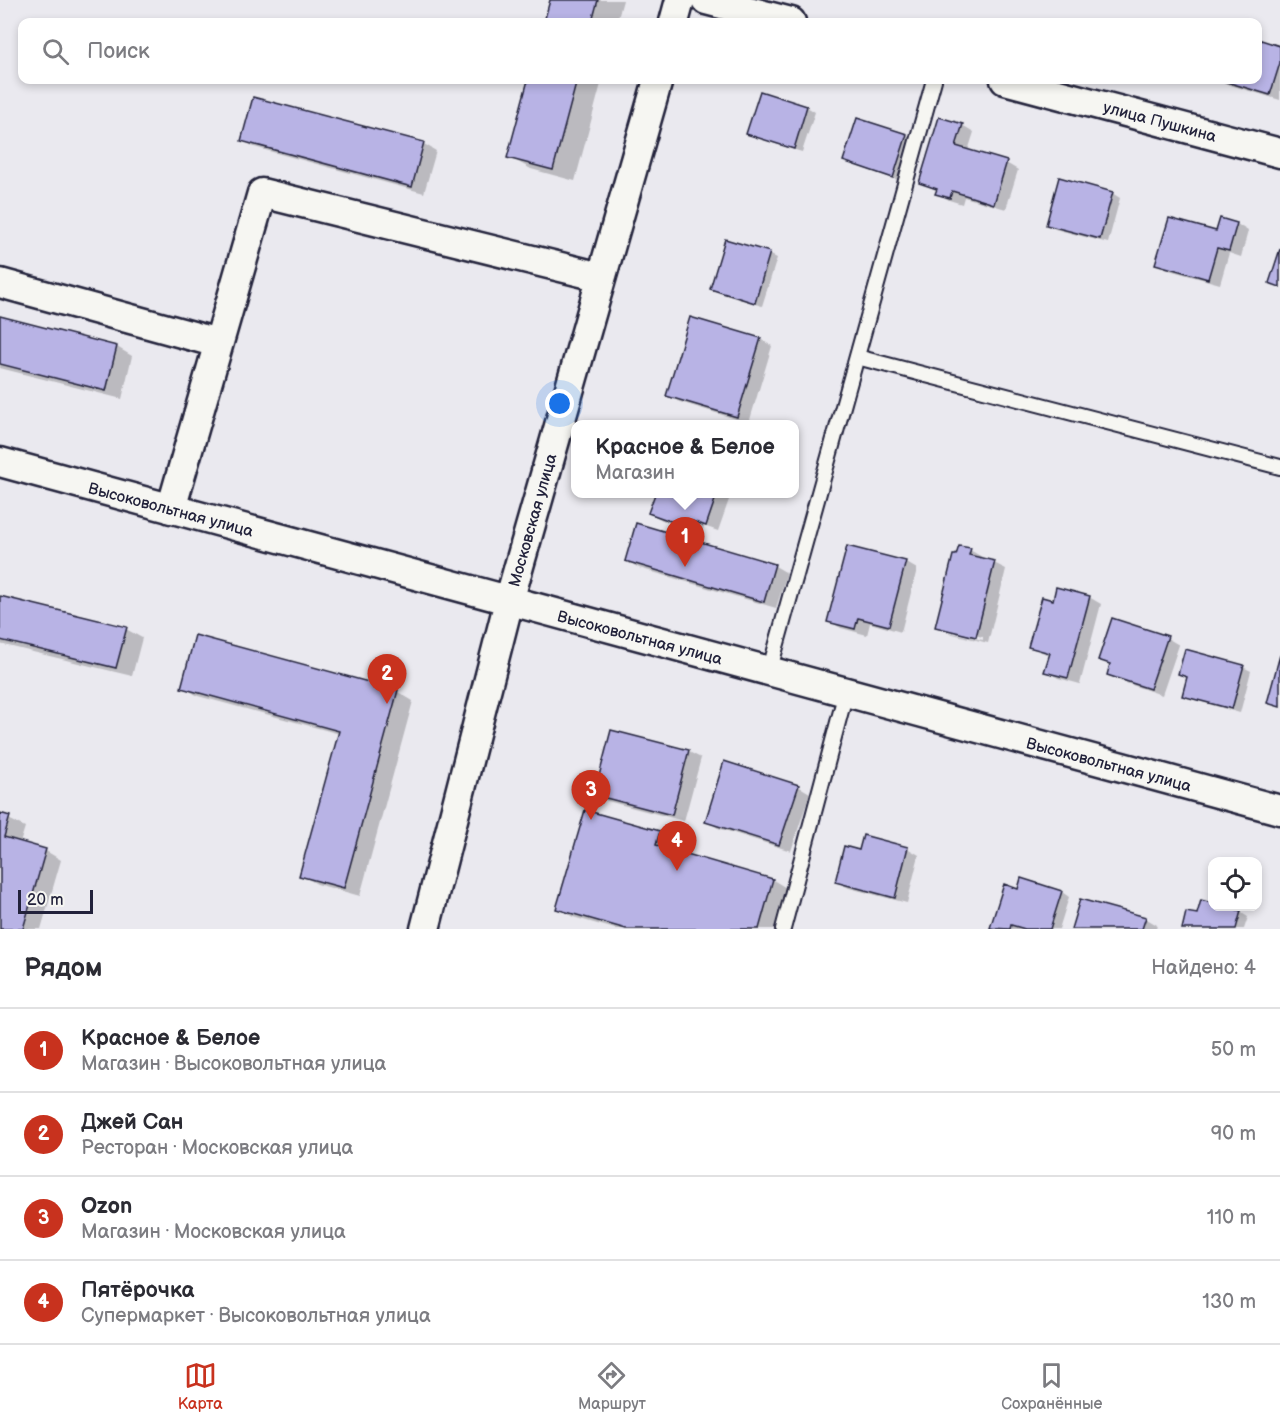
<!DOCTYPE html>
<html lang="ru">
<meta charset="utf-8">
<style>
body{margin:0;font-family:"Balsamiq Sans",sans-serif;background:#f7f7f7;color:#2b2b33}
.controls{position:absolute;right:18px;bottom:18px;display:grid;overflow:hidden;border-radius:12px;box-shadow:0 3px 9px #0003}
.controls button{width:54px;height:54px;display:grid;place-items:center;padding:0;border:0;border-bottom:2px solid #e1e1e2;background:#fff;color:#2b2b33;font:30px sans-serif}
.scale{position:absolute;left:18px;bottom:15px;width:75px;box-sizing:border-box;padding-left:6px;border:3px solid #22223b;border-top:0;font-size:16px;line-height:21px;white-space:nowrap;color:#22223b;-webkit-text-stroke:4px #f6f6f2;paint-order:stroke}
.you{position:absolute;left:560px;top:404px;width:21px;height:21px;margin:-15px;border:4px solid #fff;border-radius:50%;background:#1a73e8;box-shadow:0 0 0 9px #1a73e833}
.badge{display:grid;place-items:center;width:39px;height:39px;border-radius:50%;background:#c8321e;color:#fff;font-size:20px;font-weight:700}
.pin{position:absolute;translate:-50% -50px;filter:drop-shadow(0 2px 3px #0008)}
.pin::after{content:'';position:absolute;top:32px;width:21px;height:18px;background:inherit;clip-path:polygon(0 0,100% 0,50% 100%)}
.popup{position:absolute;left:571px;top:420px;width:228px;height:78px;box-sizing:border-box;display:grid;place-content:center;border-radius:12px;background:#fff;filter:drop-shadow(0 2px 4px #0005);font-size:20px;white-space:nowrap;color:#7c7c81}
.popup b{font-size:22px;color:#2b2b33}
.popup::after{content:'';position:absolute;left:50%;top:100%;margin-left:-12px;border:12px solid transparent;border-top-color:#fff}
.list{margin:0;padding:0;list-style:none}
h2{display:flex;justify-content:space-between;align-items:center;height:78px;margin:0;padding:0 24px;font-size:26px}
h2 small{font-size:20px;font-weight:400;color:#7c7c81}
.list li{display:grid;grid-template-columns:39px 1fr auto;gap:18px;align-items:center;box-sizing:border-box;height:84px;padding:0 24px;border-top:2px solid #e1e1e2}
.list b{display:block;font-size:22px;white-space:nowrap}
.list p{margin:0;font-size:20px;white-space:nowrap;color:#7c7c81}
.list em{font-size:20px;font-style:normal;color:#7c7c81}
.icon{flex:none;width:33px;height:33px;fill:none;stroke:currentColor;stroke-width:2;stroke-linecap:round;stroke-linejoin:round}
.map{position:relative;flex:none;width:1280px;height:929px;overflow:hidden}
.search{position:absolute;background:#fff;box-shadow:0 3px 9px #0003;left:18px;right:18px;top:18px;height:66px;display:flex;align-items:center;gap:15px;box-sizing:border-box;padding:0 21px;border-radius:12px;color:#7c7c81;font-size:22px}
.sheet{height:414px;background:#fff}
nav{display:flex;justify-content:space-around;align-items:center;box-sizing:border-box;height:84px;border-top:2px solid #e1e1e2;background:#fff;font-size:16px;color:#7c7c81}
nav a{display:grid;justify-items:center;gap:3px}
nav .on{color:#c8321e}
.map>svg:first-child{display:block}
</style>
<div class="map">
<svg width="1280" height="929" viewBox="0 0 1280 929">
<rect width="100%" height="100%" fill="#eae9ef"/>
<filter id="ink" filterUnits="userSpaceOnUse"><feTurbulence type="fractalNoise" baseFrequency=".0167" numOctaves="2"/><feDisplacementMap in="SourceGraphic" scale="12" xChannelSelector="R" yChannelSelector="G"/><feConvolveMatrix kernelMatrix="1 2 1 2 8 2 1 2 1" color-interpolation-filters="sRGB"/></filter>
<g filter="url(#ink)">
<!-- shadow -->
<path fill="#0003" fill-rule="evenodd" d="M551,0H623L617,22H545Z
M1258,41L1280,47V100L1227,84L1220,80H1258Z
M530,80H602L575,181L531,169L509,157Z
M761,93L807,107L815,112L802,152L756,138L748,133Z
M254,98L424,144L436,151L424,193L254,147L242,140Z
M858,119L907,135L914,139L901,181L853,165L845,161Z
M962,125L974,132L968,151L1006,163L1018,170L1006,209L964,197L962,204L949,200L937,193L938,191L921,183Z
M1112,193L1120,198L1108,243L1055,229L1048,224Z
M1237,224L1248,231L1241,257L1229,253L1220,284L1169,270L1157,263Z
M769,254L777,258L762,306L719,293L712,289Z
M0,318L117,347L132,356L122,399L0,368Z
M760,339L772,346L749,423L680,402L668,396Z
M657,494H731L718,531L704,526L702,534L662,520L650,513Z
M637,525L775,566L787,573L776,608L639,568L627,561Z
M970,550L982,557L981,559L994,563L1006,569L988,643L949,633L937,626L957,557ZM948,629L983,637V640L948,632Z
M905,562L917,569L901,632L870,623L867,635L841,628L829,621Z
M1089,597L1101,604L1080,684L1058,678L1046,671L1050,656L1030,646L1054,602Z
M0,598L126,629L142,638L132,676L0,644Z
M196,637L398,692L413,701L360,896L317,884L301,875L340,734L198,696L183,687Z
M1167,638L1179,645L1162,695L1120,681L1108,674L1111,666L1100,660Z
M1243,667L1251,671L1240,713L1191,699L1184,695L1188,678L1180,674Z
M612,732L689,752L701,758L684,821L607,801L595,794Z
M798,786L810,793L791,851L718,828L706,821Z
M586,811L660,832L675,841L672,851L773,880L788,889L777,929H615L573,917L558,908Z
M0,815L25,827L20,843L46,851L61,860L41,929H0Z
M907,848L919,855L907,903L849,888L837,882L860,852Z
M1022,880L1062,892L1069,897L1059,929H995L992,927L1019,891Z
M1202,902L1212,905V906L1240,912L1248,917L1244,929H1183L1198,916Z
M1145,918L1157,925L1156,929H1073Z"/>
<!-- building -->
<path fill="#b8b3e5" stroke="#22223b" stroke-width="1.5" d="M550,0H598L592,22H544Z
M1258,39L1280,46V63L1270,95L1220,80H1258Z
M528,80H577L553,170L507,158Z
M760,91L807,106L794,149L746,134Z
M253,97L424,142L412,187L241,141Z
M939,117L963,124L956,146L1007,161L994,204L952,191L950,198L935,194L937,189L919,183Z
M857,118L907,134L893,178L843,161Z
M1059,177L1113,192L1100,239L1046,225Z
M1169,218L1216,231L1220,218L1237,223L1229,251L1217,248L1208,279L1155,264Z
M725,239L770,252L755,303L710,289Z
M1280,249V287L1269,283Z
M0,316L117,346L106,391L0,364Z
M690,317L761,338L737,417L666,396Z
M655,494H717L706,526L692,521L690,528L648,513Z
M636,523L775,564L764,602L625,561Z
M847,546L906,561L889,626L858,618L855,629L827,622Z
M959,546L971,548L969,555L995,561L976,637L935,627L953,555H956Z
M1056,587L1090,596L1068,678L1044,672L1050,653L1028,647L1042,597L1053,600Z
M0,596L127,627L116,668L0,640Z
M1112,618L1168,636L1150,689L1107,675L1110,664L1098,660Z
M195,635L398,690L344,888L299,876L339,731L181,688Z
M1185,649L1244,665L1232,709L1182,696L1187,677L1178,674Z
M1280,655V707L1267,703Z
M611,730L689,750L672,815L594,795Z
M724,761L799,785L779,845L705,822Z
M585,810L660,831L656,845L773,879L759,929H626L556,909Z
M0,813L10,816L4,837L46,849L23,929H0Z
M863,835L908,847L895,898L835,882L844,846L859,850Z
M1021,878L1062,891L1050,929H1025L1011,925L1010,929L990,928L1004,884L1018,889Z
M1080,899L1146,917L1142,929H1071Z
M1201,900L1212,903V906H1225L1241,911L1236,929H1182L1186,912L1197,914Z"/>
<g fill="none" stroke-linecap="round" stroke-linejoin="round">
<!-- service casing -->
<g stroke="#22223b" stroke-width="18">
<path id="service" d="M857,357L1280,467
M769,672L934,80
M783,929L846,692"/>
</g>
<!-- minor casing -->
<g stroke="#22223b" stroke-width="33">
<path id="minor" d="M706,0L791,22
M674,22L680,0
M1005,80L1280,153
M0,283L218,343
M0,462L1280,810
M171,509L262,193L601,277
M425,929L509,601L658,80"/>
</g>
<!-- service -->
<use href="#service" stroke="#f6f6f2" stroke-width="14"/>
<!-- minor -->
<use href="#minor" stroke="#f6f6f2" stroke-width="28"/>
</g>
</g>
<g text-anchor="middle" stroke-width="4.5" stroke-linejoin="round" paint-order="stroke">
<!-- street labels -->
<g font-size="16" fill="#22223b" stroke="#f6f6f2">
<text transform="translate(1160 121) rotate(15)" y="6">улица Пушкина</text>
<text transform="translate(171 509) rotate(15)" y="6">Высоковольтная улица</text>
<text transform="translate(532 520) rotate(-74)" y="6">Московская улица</text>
<text transform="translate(640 637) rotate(15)" y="6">Высоковольтная улица</text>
<text transform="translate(1109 764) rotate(15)" y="6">Высоковольтная улица</text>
</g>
</g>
</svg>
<div class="controls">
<button><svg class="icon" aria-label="locate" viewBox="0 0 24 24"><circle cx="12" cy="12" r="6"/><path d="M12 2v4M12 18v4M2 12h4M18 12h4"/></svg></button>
</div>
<div class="scale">20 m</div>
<div class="you"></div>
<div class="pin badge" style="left:685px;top:567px">1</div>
<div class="popup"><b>Красное &amp; Белое</b>Магазин</div>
<div class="pin badge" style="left:387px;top:704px">2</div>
<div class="pin badge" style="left:591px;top:820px">3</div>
<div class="pin badge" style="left:677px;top:871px">4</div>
<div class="search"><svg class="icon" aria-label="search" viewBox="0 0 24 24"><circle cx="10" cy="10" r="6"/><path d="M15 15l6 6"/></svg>Поиск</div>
</div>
<section class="sheet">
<h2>Рядом<small>Найдено: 4</small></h2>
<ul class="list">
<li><span class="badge">1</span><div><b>Красное &amp; Белое</b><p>Магазин · Высоковольтная улица</p></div><em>50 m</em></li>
<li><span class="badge">2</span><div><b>Джей Сан</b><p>Ресторан · Московская улица</p></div><em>90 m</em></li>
<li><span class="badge">3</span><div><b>Ozon</b><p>Магазин · Московская улица</p></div><em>110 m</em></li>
<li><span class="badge">4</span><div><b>Пятёрочка</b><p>Супермаркет · Высоковольтная улица</p></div><em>130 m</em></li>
</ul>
</section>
<nav>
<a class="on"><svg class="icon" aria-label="map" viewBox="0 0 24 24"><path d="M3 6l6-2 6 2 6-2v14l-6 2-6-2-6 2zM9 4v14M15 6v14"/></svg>Карта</a>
<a><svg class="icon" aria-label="directions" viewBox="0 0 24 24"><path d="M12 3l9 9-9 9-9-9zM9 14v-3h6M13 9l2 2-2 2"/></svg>Маршрут</a>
<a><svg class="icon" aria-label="saved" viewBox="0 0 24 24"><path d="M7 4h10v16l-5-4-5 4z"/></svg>Сохранённые</a>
</nav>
